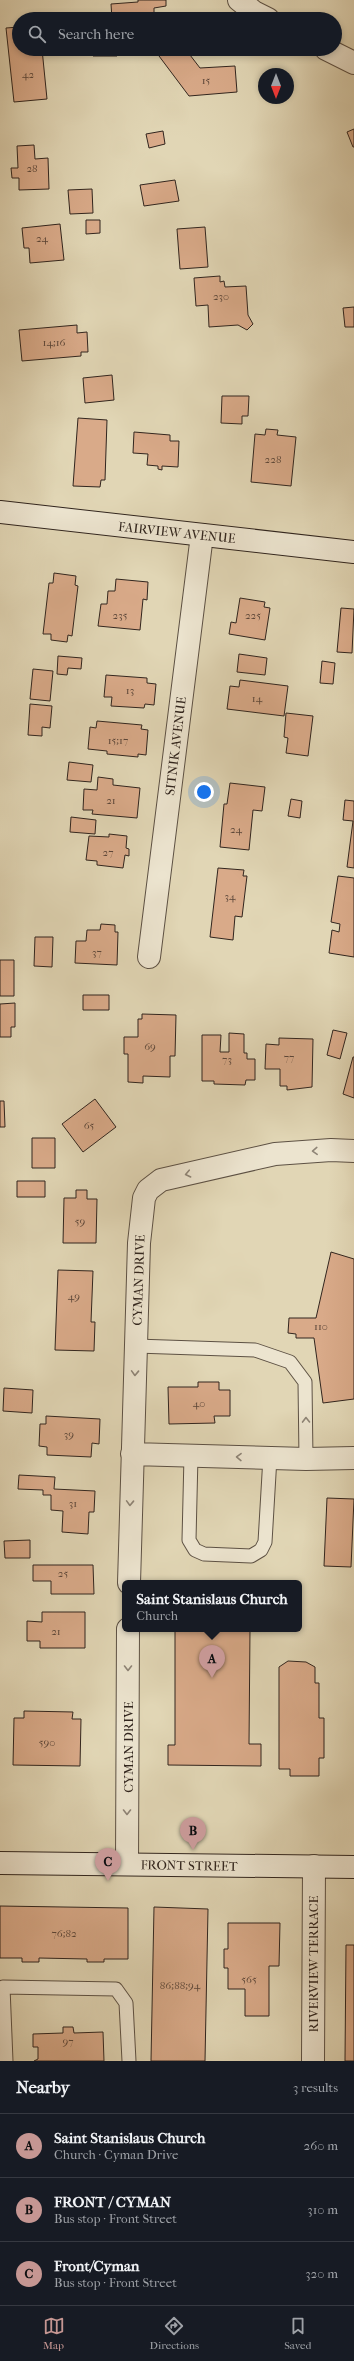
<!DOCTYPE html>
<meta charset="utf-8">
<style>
body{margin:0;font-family:"IM FELL French Canon",serif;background:#242831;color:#f1f3f6}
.compass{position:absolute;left:258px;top:68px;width:36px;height:36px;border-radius:50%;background:#171b24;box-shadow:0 2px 6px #0003;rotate:180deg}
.you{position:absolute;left:204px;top:792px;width:14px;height:14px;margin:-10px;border:3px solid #fff;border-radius:50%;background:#1a73e8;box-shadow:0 0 0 6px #1a73e833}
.badge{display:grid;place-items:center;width:26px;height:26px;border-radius:50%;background:#c59692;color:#111;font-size:13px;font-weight:700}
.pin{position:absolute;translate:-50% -33px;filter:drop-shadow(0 1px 2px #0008)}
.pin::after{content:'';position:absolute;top:21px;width:14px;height:12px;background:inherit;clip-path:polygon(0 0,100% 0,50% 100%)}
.popup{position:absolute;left:122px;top:1580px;width:180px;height:52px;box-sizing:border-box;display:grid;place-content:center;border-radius:6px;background:#171b24;filter:drop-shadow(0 1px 3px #0005);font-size:13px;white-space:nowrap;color:#9ea1a6}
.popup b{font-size:15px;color:#f1f3f6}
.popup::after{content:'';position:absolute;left:50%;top:100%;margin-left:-8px;border:8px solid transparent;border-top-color:#171b24}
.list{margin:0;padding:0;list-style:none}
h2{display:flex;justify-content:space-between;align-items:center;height:52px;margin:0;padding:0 16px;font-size:17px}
h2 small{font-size:13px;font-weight:400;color:#9ea1a6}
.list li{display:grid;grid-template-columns:26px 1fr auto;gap:12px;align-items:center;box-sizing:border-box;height:64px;padding:0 16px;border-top:1px solid #363941}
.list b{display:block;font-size:15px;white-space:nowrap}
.list p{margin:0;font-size:13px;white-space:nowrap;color:#9ea1a6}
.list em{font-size:13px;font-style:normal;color:#9ea1a6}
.icon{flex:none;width:22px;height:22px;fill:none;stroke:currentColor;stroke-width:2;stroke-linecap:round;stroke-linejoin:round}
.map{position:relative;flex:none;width:354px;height:2061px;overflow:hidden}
.search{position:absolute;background:#171b24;box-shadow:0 2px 6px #0003;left:12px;right:12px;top:12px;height:44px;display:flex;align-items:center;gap:10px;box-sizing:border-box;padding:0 14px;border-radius:22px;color:#9ea1a6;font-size:15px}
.sheet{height:244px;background:#171b24}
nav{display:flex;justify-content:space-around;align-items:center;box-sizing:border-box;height:56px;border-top:1px solid #363941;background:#171b24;font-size:11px;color:#9ea1a6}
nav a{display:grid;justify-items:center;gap:2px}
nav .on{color:#c59692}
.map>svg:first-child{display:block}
</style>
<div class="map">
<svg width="354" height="2061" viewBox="0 0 354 2061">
<rect width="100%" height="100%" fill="#e1d6b5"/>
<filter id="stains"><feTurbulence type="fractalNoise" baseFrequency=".005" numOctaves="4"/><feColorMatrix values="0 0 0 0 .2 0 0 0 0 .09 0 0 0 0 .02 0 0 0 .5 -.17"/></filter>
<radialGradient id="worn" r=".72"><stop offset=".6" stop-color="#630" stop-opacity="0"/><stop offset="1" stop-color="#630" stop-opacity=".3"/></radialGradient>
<!-- building -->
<path fill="#d9aa89" stroke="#31251e" d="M138,0H166V6L154,8V14H163V19H112L111,4L138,2Z
M19,27V49H42L47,99L14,102L6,28Z
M93,49H117V56H93Z
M168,49H197L190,55L200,68L235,66L237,92L189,96L159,56Z
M354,129V147H353L347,132Z
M163,131L165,144L149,148L146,134Z
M34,145L35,159L48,158L49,189L19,190V178H12L11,168H18L17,146Z
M175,180L179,201L144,206L140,185Z
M92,189L93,213L70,214L68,190Z
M86,220H100V233L86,234Z
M60,224L64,260L30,263L29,248H24L22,228Z
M205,227L208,267L180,269L177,229Z
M220,276V282L224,281L225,287L246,286L248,315L253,324L247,330L238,325L209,327L208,305L196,306L194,278Z
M354,307V327H345L343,308Z
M77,325V333L87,332L88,352H81V356L22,361L19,330Z
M112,375L114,400L85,403L83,378Z
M222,396H249L248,416H242V424L221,423Z
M78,418L107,420L105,480H101L100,487L73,486Z
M266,429L278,430L277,435L296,437L291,486L251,482L255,434L265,435Z
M134,432L170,435V441H179L178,467L162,466V470L158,469V466L147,465L148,454L133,453Z
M54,573L76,576L75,585L78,586L72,636L68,635L67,642L51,640V634H43L49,583H53Z
M116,579L148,582L147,600L143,599L140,630L98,626L101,604H107L108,591H115Z
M240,598L265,602L264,607L270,608L265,640L229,634L231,622L236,623Z
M341,608L354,609L352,653L337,652Z
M239,654L267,658L265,675L237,672Z
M58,656L82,658L81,669L68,668L67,675L57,674Z
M322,661L335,663L333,684L320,683Z
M33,669L53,671L50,701L30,699Z
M106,675L147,678V683L156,684L154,705L145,704L144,708L111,706L112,697H104Z
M240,680L288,686L284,716L227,709L230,686L239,687Z
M30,704L52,706L50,728L42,727V736L28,735Z
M286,713L313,716L308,756L286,753L288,738L284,737Z
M97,721L142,725L141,729L148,730L146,755L138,754V757L107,754V751L88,749L90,727L96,728Z
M69,762L93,765L91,782L67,780Z
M98,777L113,779V785L140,788L137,818L92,814L93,810H83L84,789L97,790Z
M230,783L265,787L262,811L253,810L249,850L220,847L224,804H227Z
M291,799L302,801L300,818L288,816Z
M345,800L354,801V868L347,867L353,821L343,820Z
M71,817L96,820L95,834L70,832Z
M109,834L127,836L126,848L129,849V856L125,855L123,868L97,865V861L86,860L89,836L109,837Z
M218,868L244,870L243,876H247L242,917L235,916L233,940L210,937Z
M338,876L354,878V957L329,953L332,930L339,932L340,924L331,922Z
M101,924L115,925V932H118L117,965L75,963L76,941H86L87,930H100Z
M35,937H53L52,967L34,966Z
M0,960H14V996H0Z
M83,995H109V1010H83Z
M15,1003V1027H11V1037H0V1004Z
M142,1014L176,1015L175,1056H170V1077L143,1076V1083L128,1082V1054H124V1037H138V1019H142Z
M333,1030L347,1033L340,1059L327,1055Z
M229,1033L244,1034V1053H247V1059H255V1080H246L245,1085L214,1084V1081H202V1035H221L220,1052H229Z
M279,1038L313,1039L312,1087L287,1090V1086H280V1069H265L266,1044L279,1045Z
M353,1057H354V1098L343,1094Z
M95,1099L116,1127L83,1152L62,1124Z
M0,1101H4L5,1127H0Z
M32,1138H55V1168H32Z
M17,1181H45V1197H17Z
M76,1190H87V1199H97L96,1243H63L64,1198H76Z
M331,1252L354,1259V1399L323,1403L314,1338H296V1334L288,1333L289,1318H316Z
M58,1270L93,1271L91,1322H95L94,1351L55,1350Z
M198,1382H219V1390H230V1416H214L215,1423L169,1424L168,1387H198Z
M4,1388L33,1390L32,1413L3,1411Z
M46,1416L100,1419L99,1444L92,1443L91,1457L47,1455V1447L39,1446L40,1424H46Z
M19,1475L55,1477L54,1489L95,1491L94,1512H89L88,1534L62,1532L63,1511L51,1510V1495H43V1490L18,1489Z
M327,1498L354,1499L351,1567L324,1566Z
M30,1540V1558H5L4,1541Z
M33,1565H93L94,1594H51V1581H33Z
M42,1612H85V1648H40V1641H27V1621L42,1622Z
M175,1629H250L249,1744H261V1766L168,1765V1745H175Z
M288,1661L306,1662L315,1667V1683H319V1718H324V1758H319V1776H290V1769H279V1667Z
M24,1711L73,1712L72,1719H81L80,1766L13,1765L14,1718H24Z
M0,1906L128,1908V1959H104V1962H87V1959L39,1958V1962H22V1958H0Z
M154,1907L208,1909L205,2061H151Z
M228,1923H280L279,1966H269V2016H245V1989H228V1968H224V1949H228Z
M346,1945H354V2061H345Z
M63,2027H73L74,2033L103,2032L104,2061H34L38,2059V2047H33V2034L63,2033Z"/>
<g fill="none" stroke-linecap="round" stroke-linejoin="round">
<!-- service casing -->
<g stroke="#5d5144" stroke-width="15">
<path id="service" d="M136,1346L255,1350L290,1362L305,1382L306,1459
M191,1456L189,1540L195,1550L204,1554L251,1556L261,1550L265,1542L270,1457
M6,2061L3,1987L116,1989L126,2003L129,2061"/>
</g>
<!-- minor casing -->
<g stroke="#5d5144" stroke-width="24">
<path id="minor" d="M239,0L254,12L268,19
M326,49L354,63
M149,957L202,535
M132,1454L306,1459L354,1458
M129,1583L139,1243L144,1198L148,1190L161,1180L275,1154L331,1150L354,1151
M127,1864L128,1629
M313,2061L314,1866"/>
</g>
<!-- secondary casing -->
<g stroke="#31251e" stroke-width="24">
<path id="secondary" d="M0,512L354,552
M0,1863L354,1867"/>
</g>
<!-- service -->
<use href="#service" stroke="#ece4cf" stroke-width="13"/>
<!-- minor -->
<use href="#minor" stroke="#ece4cf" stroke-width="22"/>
<!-- secondary -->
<use href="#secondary" stroke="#ece4cf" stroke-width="22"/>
</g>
<!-- one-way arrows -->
<defs><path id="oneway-chevron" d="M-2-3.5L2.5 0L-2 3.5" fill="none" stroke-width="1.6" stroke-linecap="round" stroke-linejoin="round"/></defs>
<g stroke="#8e8476">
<use href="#oneway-chevron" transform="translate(315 1151) rotate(177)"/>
<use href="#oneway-chevron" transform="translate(188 1174) rotate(168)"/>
<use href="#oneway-chevron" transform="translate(135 1373) rotate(92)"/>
<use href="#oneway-chevron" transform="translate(306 1420) rotate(-91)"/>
<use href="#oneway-chevron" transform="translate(239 1457) rotate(-179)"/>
<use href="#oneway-chevron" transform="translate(130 1503) rotate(92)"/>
<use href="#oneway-chevron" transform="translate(128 1668) rotate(90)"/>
<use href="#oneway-chevron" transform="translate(127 1812) rotate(90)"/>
</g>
<g text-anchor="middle" stroke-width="3" stroke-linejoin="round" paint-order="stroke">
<!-- number labels -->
<g font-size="11" fill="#5b4639">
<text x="28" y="78">42</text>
<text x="206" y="84">15</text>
<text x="32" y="172">28</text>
<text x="42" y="242">24</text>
<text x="221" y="300">230</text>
<text x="54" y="346">14;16</text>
<text x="273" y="463">228</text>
<text x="120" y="619">235</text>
<text x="253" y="619">225</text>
<text x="130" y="694">13</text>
<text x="257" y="702">14</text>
<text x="118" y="744">15;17</text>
<text x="111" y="804">21</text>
<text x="236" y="833">24</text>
<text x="108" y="856">27</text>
<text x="230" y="900">34</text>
<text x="97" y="956">37</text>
<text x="150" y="1050">69</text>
<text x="289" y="1061">77</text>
<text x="227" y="1063">73</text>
<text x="89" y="1129">65</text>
<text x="80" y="1225">59</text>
<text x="74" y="1300">49</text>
<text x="321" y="1330">110</text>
<text x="199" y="1407">40</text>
<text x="69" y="1438">39</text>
<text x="73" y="1507">31</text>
<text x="63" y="1577">25</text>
<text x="56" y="1635">21</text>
<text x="47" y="1746">590</text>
<text x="64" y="1937">76;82</text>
<text x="249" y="1983">565</text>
<text x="180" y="1989">86;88;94</text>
<text x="68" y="2045">97</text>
</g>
<!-- street labels -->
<g font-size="13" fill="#31251e" stroke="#ece4cf">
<text transform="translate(177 532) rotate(6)" y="5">FAIRVIEW AVENUE</text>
<text transform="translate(175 746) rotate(-83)" y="5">SITNIK AVENUE</text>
<text transform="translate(138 1280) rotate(-88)" y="5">CYMAN DRIVE</text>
<text transform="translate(128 1747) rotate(-90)" y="5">CYMAN DRIVE</text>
<text transform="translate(189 1865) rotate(1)" y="5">FRONT STREET</text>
<text transform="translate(313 1964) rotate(-90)" y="5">RIVERVIEW TERRACE</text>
</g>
</g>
<rect width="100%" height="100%" filter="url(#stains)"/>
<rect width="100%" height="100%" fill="url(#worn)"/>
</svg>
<svg class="compass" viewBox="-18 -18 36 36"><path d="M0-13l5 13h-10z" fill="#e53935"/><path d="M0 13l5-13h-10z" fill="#9ea1a6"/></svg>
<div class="you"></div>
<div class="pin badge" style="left:212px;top:1678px">A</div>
<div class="popup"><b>Saint Stanislaus Church</b>Church</div>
<div class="pin badge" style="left:193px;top:1850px">B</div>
<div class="pin badge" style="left:108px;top:1881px">C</div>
<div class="search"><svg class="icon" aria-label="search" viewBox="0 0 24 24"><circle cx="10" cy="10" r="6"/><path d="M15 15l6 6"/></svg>Search here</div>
</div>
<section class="sheet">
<h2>Nearby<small>3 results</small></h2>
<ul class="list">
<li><span class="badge">A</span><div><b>Saint Stanislaus Church</b><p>Church · Cyman Drive</p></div><em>260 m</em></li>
<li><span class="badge">B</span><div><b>FRONT / CYMAN</b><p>Bus stop · Front Street</p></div><em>310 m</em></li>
<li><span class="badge">C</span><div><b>Front/Cyman</b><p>Bus stop · Front Street</p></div><em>320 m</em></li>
</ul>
</section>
<nav>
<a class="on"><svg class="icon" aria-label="map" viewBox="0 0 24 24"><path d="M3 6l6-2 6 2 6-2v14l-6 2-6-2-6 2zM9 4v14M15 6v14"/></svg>Map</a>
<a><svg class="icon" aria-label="directions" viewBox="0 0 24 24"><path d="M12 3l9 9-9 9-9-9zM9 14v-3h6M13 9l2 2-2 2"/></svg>Directions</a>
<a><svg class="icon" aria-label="saved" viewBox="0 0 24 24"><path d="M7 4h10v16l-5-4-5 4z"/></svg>Saved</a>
</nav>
